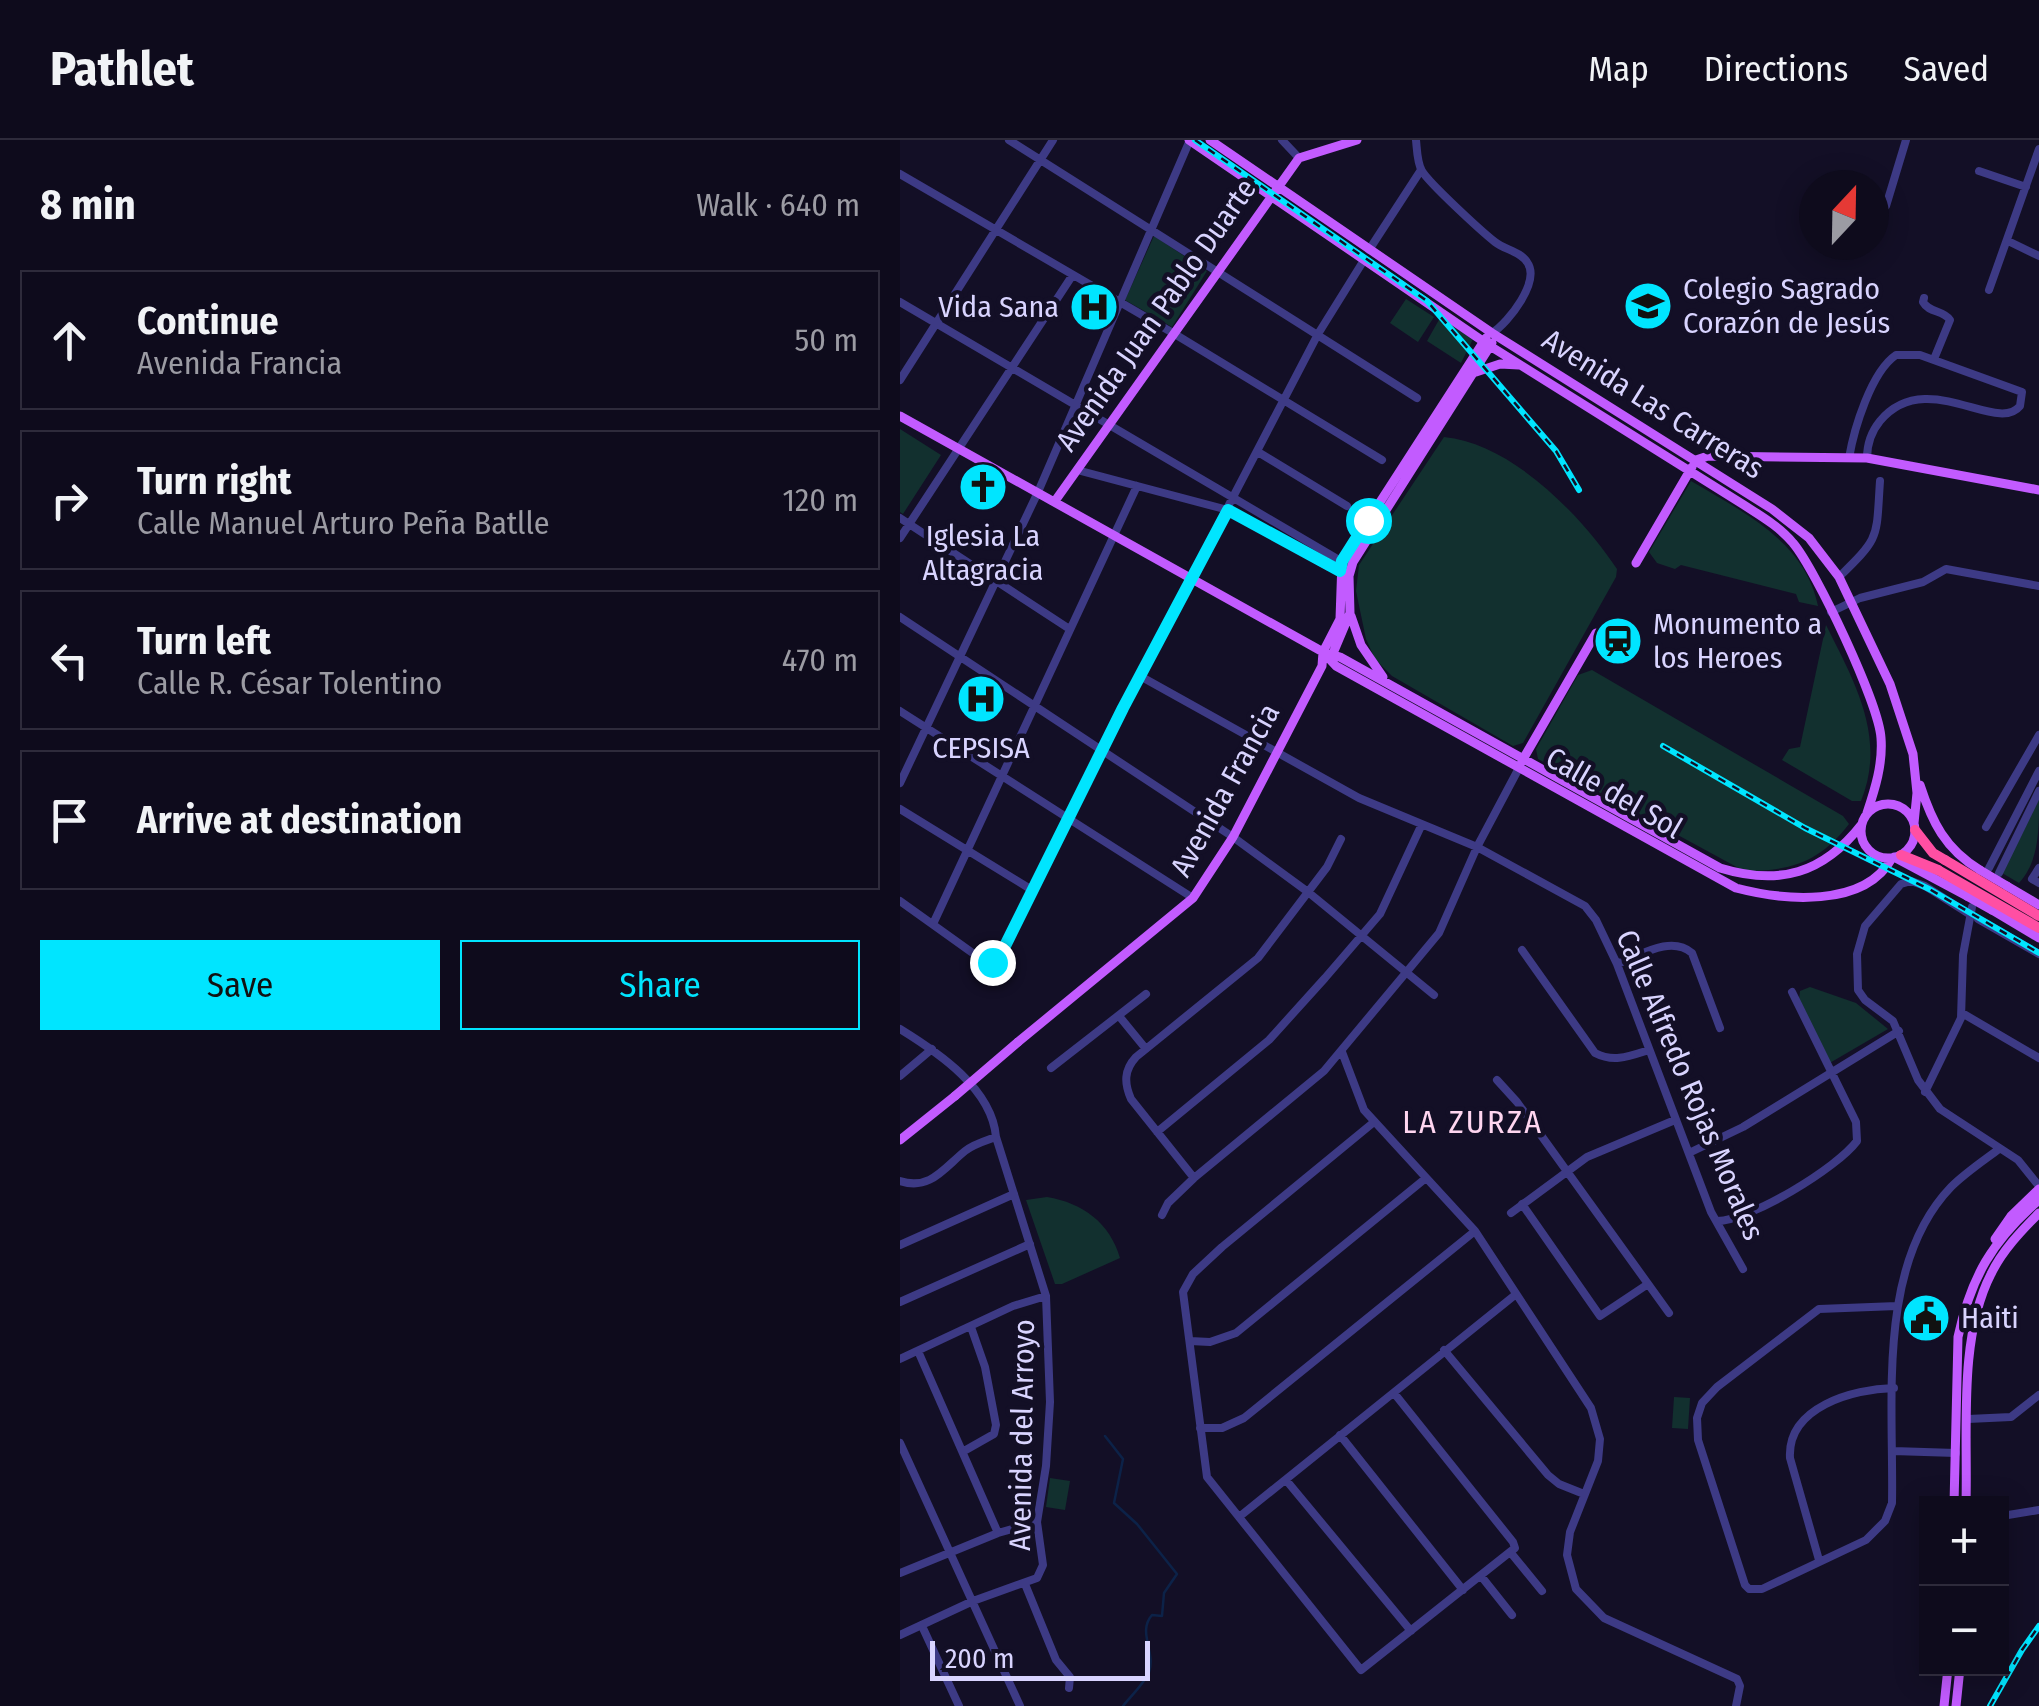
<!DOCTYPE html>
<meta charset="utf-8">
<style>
body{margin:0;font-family:"Fira Sans Condensed",sans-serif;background:#1c1929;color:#f1f3f6}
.controls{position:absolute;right:30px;bottom:30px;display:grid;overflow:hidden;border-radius:0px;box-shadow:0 5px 25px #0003}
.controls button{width:90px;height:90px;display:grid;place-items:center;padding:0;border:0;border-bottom:2px solid #2e2b3b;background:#0e0b1c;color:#f1f3f6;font:50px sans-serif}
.compass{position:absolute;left:899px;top:30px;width:90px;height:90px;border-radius:50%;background:#0e0b1c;box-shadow:0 5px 25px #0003;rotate:22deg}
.scale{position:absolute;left:30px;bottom:25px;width:220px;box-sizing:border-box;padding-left:10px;border:5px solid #d9d4ff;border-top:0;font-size:28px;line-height:35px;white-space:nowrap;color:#d9d4ff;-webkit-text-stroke:8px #130f26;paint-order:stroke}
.stop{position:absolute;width:30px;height:30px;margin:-22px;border:8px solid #00e5ff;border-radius:50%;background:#fff}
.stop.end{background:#00e5ff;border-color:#fff;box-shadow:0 2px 10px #0008}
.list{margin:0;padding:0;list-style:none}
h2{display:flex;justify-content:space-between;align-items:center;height:130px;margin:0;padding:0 40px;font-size:42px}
h2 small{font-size:32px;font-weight:400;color:#9b9ba3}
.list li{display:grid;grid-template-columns:65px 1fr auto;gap:30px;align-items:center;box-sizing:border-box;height:140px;margin:0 20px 20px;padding:0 20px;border:2px solid #2e2b3b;border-radius:0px}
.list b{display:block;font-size:38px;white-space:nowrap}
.list p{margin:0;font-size:32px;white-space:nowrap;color:#9b9ba3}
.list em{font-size:32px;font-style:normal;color:#9b9ba3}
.actions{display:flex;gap:20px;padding:30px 40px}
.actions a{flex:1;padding:22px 0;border:2px solid #00e5ff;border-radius:0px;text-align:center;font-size:35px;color:#00e5ff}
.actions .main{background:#00e5ff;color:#111}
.icon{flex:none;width:55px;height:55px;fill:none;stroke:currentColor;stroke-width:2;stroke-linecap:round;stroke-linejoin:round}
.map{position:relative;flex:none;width:1139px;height:1566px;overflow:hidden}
header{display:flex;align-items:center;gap:60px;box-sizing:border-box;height:140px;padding:0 50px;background:#0e0b1c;border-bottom:2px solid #2e2b3b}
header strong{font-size:48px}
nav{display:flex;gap:55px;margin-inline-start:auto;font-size:35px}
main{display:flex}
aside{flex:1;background:#0e0b1c}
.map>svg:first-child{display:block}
</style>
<header>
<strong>Pathlet</strong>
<nav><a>Map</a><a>Directions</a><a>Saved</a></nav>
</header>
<main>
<aside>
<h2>8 min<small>Walk · 640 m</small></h2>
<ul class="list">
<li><svg class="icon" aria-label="ahead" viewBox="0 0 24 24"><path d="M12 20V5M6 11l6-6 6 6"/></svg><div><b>Continue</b><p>Avenida Francia</p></div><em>50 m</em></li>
<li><svg class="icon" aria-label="right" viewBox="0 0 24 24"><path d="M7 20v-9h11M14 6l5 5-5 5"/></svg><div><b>Turn right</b><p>Calle Manuel Arturo Peña Batlle</p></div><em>120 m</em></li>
<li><svg class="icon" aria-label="left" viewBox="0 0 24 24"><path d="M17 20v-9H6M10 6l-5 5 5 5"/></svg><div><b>Turn left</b><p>Calle R. César Tolentino</p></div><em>470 m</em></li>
<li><svg class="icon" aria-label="arrive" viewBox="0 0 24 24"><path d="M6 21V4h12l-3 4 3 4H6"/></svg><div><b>Arrive at destination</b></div></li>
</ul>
<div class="actions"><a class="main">Save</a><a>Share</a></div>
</aside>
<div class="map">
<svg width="1139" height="1566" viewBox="0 0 1139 1566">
<rect width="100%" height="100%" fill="#130f26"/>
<!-- green -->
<path fill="#12302f" d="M254,96L307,131L272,187L225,160Z
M506,159L534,177L518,202L490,183Z
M540,178L573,199L561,223L527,201Z
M0,289L41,315L3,374L0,372Z
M544,297C611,303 681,375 717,429L716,437L623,603L613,606L492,536L475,519L466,499L456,451L459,425Z
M791,341C843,372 905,401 918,466L899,462L896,454L781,425L775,429L757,423L749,412Z
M926,485C954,541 987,597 961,661H952L882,620L889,609L900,607Z
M692,530L943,676L949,684C920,722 891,731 844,731L638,619L636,609L678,535Z
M1139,660C1139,691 1139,721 1119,743L1102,733Z
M910,847L956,863L988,889L928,924L898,869L900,851Z
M147,1057C183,1063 210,1083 220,1118L162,1144H155L126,1060Z
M774,1257L790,1258L788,1289L772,1288Z
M150,1338L170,1341L165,1370L146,1367Z"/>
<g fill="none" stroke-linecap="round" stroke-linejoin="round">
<!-- stream -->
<path stroke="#0c2248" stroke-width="2.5" d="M205,1296L223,1319L214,1363L237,1384L277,1434L264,1453L262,1476L252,1475C237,1492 256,1512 249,1532C244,1544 231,1556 223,1566"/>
<!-- minor -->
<path stroke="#3d3a85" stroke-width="8" d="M109,0L517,258
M382,0L399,18
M516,0C517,9 517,23 522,31C529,43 581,91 595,102C605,110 620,111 627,122C641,141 609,182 592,193
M1079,31L1126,47
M0,34L273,193L482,320
M986,66L1006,0
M1108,101L1139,116
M469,110L521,30
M1089,150L1139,9
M1024,158L1023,162C1029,173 1043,170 1050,180L1034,219
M0,162L451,427
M0,240L153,0
M358,312L447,366
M949,318C954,289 971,232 996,215H1020L1122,252L1120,266C1097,295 1026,226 980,281C971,292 967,304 967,318
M177,330L328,370L429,427L447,431
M0,378L168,488
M0,398L172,136
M939,437C981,396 976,399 980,341
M931,472L960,458L1023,442L1046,429L1139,446
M0,477L333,697L408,752L534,855
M240,536L459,658L577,707L685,766L696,780L717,824L811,1072L843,1129
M0,571L293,758
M0,643L138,352L290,0
M0,669L132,750
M1086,687L1139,595
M1089,728L1139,631
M1139,728L1132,739L1139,743
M1099,733L1139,651
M0,761L81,819L92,822L101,816L223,568L418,194L464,120
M1069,774L1025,746L1011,741L1001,744L965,786L957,814L958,850L965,860L993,881L1018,940L1040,969L1118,1020L1139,1046
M1078,779L1139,814
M33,784L237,346
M622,810L695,913C714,923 730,916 749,910
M717,824C741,815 771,795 792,813L820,888
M1062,873L1139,918
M219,876L246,909
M0,889C39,913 92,949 96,997L146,1156L150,1262L146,1326L137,1382L143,1425L137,1438L73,1461L0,1495
M442,912L464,970L575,1091L691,1268L700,1299L698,1321L670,1392L667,1415L676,1449L704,1478L837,1539L840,1546L836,1566
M151,928L246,854
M0,936L32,909
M597,940L617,962L769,1173
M1025,952L1061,878L1063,815L1072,767
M474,982L322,1107L293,1134L283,1152L307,1337L461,1530L615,1408L613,1402L494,1253
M257,992L369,900L425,838L480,774L522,684
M791,1012L843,987L999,891
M294,1038L231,959C224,943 224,930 236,917L358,818L427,727L441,699
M0,1041C30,1051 44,1028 65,1011C74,1004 85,1001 96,997
M622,1064L700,1176L748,1144
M611,1073L687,1017L775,980
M262,1075L268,1063L294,1038L424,931L539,793L577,707L619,628
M817,1081C850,1081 937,1028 957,1001L956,982L892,852
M0,1105L114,1054
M0,1162L130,1104
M997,1166L919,1169L817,1247L802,1263L797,1278L798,1300L845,1445L849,1449H862L966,1400L985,1381L992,1363C994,1263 976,1125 1051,1047C1065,1033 1083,1021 1099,1009
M290,1201L310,1202L336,1193L526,1038
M544,1210L648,1335L659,1344L684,1354
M18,1211L98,1393
M0,1219L113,1166L146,1156
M1068,1279L1111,1277L1139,1255
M300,1288H322L344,1278L575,1091
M440,1295L563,1450
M0,1303L120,1566
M64,1311L94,1294L96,1285L85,1227L71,1187
M993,1311L1056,1313
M386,1340L511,1491
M1102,1376L1139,1370
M339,1377L615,1155
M611,1413L642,1451
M919,1420L890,1318C887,1267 953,1249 994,1248
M0,1433L98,1393L137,1382
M581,1436L612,1475
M125,1444L156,1520L170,1537L169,1548
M22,1486L59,1566"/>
<!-- major -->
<path stroke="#c25bff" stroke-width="9" d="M289,0L590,206L844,365C861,376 880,387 893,403C916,430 979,564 981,598C983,624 975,649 967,673
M310,0L592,193L872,369L909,398L939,437L990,544L1013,614L1017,653L1014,683
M576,232L600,224L619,225
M0,276L423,512L436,526L836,748C882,760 964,769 992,718
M796,320L808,316L967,318L1139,350
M155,361L399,18L457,0
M736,423L792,327
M451,476L461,505L483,537
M423,512L440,517L820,728C879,746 923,734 962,684
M431,518L450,473L449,436L453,422L592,203
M622,621L696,493
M1020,645C1032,682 1045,709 1080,730
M961 691a27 27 0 1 1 54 0a27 27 0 1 1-54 0Z
M994,717L1067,756
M1107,746L1139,765
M1092,770L1139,798
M118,902L293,758L333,697L422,526L423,512L440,479L442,421L586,198
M0,1000L55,956
M1095,1099L1111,1076L1139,1049
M1054,1364L1058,1197C1071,1137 1092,1101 1139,1060
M1066,1364C1068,1293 1058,1198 1091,1134C1102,1111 1121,1091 1139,1073
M1044,1566L1048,1528
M1056,1566L1060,1528"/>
<!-- highway -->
<path stroke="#ff4fa3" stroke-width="10" d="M1015,690L1033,713L1045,720
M1001,715L1038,730"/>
<!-- rail casing -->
<g stroke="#00e5ff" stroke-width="6">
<path id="rail" d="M295,0L527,161L656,311L679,350
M763,606L905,688L1031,750L1139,813
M1090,1566L1122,1510L1139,1486"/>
</g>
<!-- rail -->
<use href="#rail" stroke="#130f26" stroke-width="2.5" stroke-dasharray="8" stroke-linecap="butt"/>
<!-- major-bridge -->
<path stroke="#c25bff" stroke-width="9" d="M1080,730L1107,746
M1067,756L1092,770
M55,956L118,902"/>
<!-- highway-bridge -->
<path stroke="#ff4fa3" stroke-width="10" d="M1045,720L1139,776
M1038,730L1139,788"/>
</g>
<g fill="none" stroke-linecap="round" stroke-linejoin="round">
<!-- route -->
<path stroke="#00e5ff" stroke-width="12" d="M92,822L100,816L223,568L328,370L440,431L442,421L468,380"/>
</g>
<!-- icons -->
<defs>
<g id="university-disc" transform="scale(2.5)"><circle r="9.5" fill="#00e5ff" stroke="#130f26"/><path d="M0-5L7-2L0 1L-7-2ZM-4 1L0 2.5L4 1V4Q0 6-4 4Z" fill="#111"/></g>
<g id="hospital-disc" transform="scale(2.5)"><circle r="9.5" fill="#00e5ff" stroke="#130f26"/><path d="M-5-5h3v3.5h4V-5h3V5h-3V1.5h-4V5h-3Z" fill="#111"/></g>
<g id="church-disc" transform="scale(2.5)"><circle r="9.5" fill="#00e5ff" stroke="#130f26"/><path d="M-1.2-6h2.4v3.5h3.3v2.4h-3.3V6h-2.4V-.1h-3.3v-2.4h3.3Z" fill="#111"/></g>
<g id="station-disc" transform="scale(2.5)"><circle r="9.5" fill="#00e5ff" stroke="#130f26"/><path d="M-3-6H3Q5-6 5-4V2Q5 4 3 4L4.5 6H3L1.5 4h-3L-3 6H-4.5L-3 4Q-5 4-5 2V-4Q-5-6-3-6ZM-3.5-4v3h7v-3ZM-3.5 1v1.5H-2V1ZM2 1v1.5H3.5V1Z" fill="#111"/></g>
<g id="civic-disc" transform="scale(2.5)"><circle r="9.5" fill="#00e5ff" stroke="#130f26"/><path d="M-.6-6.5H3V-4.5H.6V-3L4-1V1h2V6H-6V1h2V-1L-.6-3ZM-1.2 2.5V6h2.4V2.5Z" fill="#111"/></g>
</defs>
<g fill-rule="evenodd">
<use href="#university-disc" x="748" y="166"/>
<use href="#hospital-disc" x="194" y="167"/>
<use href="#church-disc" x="83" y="347"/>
<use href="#station-disc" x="718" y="501"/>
<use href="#hospital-disc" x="81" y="559"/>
<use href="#civic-disc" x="1026" y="1178"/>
</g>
<g text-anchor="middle" stroke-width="9" stroke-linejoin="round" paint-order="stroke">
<!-- poi labels -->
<g font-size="30" fill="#d9d4ff" stroke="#130f26" text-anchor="start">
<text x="783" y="159">Colegio Sagrado<tspan x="783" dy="34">Corazón de Jesús</tspan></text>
<text x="159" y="177" text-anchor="end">Vida Sana</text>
<text x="83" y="406" text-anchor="middle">Iglesia La<tspan x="83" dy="34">Altagracia</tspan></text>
<text x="753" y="494">Monumento a<tspan x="753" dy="34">los Heroes</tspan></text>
<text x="81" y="618" text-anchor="middle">CEPSISA</text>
<text x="1061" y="1188">Haiti</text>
</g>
<!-- street labels -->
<g font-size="30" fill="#d9d4ff" stroke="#130f26">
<text transform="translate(256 175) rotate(-55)" y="10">Avenida Juan Pablo Duarte</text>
<text transform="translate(753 264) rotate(32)" y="10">Avenida Las Carreras</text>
<text transform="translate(325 650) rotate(-61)" y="10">Avenida Francia</text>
<text transform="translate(714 653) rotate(30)" y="10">Calle del Sol</text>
<text transform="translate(790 945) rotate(67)" y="10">Calle Alfredo Rojas Morales</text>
<text transform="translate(122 1295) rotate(-89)" y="10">Avenida del Arroyo</text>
</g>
<!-- neighbourhood labels -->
<g font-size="32" letter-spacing="2.5" fill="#ffd6f0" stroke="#130f26">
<text x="573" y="993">LA ZURZA</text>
</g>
</g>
</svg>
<div class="controls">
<button>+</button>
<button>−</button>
</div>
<svg class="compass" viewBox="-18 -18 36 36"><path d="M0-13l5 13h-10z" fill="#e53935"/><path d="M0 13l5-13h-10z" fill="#9b9ba3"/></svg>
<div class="scale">200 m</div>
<div class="stop" style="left:468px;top:380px"></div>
<div class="stop end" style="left:92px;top:822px"></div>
</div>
</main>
